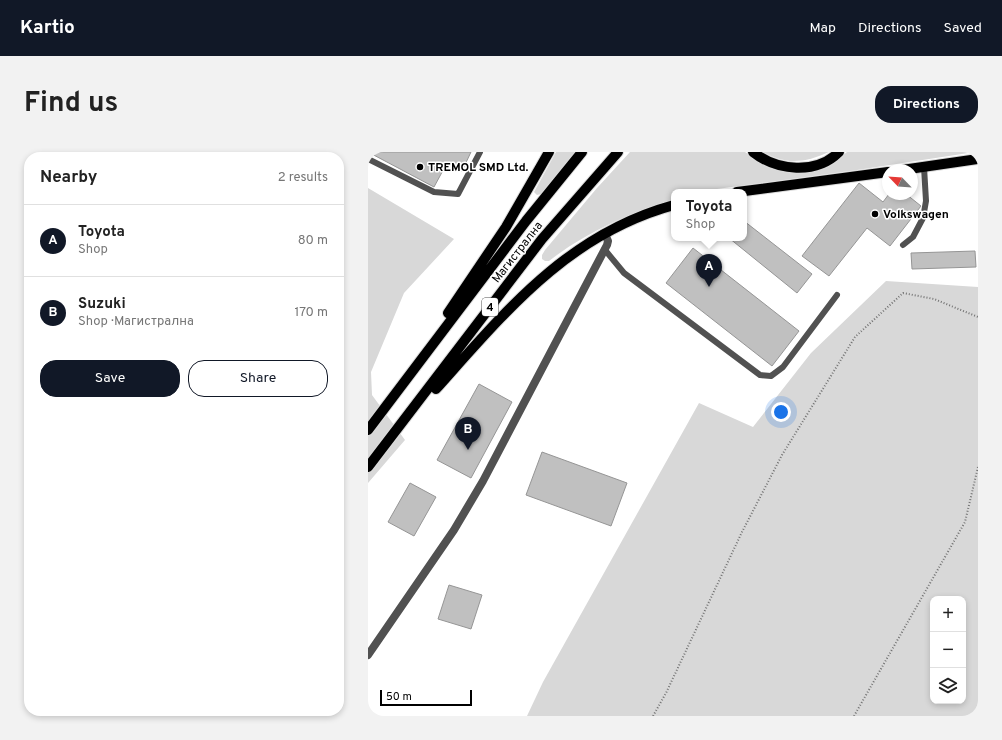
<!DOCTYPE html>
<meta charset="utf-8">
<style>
body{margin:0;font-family:Overpass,sans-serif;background:#f2f2f2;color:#222}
.controls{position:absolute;right:12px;bottom:12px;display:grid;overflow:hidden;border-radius:8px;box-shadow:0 2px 6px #0003}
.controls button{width:36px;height:36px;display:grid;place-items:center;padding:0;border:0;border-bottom:1px solid #e0e0e0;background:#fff;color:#222;font:20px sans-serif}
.compass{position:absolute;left:514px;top:12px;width:36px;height:36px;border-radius:50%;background:#fff;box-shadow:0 2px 6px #0003;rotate:295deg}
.scale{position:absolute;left:12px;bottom:10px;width:92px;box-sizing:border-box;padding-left:4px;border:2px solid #000;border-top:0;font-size:11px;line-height:14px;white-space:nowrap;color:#000;-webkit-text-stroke:3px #fff;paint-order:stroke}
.you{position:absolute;left:413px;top:260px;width:14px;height:14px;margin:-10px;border:3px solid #fff;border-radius:50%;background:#1a73e8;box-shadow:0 0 0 6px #1a73e833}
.badge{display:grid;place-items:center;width:26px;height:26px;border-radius:50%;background:#111827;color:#fff;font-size:13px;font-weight:700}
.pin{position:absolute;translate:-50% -33px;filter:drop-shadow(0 1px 2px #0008)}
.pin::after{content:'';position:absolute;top:21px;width:14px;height:12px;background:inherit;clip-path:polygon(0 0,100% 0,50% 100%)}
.popup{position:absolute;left:303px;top:37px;width:76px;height:52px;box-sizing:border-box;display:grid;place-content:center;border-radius:8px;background:#fff;filter:drop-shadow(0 1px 3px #0005);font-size:13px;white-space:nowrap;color:#767676}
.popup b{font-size:15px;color:#222}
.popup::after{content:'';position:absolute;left:50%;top:100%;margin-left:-8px;border:8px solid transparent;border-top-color:#fff}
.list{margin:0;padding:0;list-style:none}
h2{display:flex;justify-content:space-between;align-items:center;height:52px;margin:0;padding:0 16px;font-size:17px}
h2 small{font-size:13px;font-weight:400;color:#767676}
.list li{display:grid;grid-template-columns:26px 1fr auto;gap:12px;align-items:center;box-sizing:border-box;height:72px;padding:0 16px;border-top:1px solid #e0e0e0}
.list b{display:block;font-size:15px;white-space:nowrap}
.list p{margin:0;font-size:13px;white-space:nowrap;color:#767676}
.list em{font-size:13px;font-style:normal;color:#767676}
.actions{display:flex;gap:8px;padding:12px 16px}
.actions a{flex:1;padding:9px 0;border:1px solid #111827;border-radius:16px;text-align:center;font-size:14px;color:#111827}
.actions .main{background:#111827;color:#fff}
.icon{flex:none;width:22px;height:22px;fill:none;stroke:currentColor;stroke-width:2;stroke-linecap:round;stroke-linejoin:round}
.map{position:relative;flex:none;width:610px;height:564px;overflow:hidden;border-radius:16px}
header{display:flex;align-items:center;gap:24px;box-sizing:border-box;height:56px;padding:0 20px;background:#111827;color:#fff}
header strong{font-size:19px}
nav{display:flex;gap:22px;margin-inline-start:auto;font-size:14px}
.intro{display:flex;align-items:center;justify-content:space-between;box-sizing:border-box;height:96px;padding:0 24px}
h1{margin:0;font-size:28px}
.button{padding:10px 18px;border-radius:16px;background:#111827;color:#fff;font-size:14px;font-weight:700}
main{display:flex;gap:24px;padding:0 24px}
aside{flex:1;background:#fff;border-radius:16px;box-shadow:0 2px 6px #0003}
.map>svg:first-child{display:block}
</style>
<header>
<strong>Kartio</strong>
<nav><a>Map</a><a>Directions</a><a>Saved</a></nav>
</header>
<div class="intro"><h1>Find us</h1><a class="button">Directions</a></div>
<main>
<aside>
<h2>Nearby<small>2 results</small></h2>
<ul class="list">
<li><span class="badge">A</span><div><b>Toyota</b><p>Shop</p></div><em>80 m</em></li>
<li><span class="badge">B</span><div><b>Suzuki</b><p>Shop · Магистрална</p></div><em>170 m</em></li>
</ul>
<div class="actions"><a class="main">Save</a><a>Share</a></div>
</aside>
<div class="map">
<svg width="610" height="564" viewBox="0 0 610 564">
<rect width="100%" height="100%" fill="#fff"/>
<!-- green -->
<path fill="#d8d8d8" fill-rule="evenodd" d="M188,0H208L173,42L169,43L166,40Z
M262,0H377L397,13L416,19L455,16L469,8L479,0H607L489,18L349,37L334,40H306V47C262,61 218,80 181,109H177L174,107V103L177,98L229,36Z
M395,0H461C437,11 418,13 395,0Z
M0,36L86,87L36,141L3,220L4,243L37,288L0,331Z
M518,129L610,135V564H159L175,530L331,251L385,275L443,201ZM565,447H595V549H565Z"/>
<!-- building -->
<path fill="#c0c0c0" stroke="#959595" d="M0,0H103L94,19L79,11L66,35Z
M491,31L515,50L521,42H538L553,54L522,94L499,76L461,124L434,104Z
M376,69L444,122L429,141L361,86H376Z
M325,96L431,179L404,214L298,131Z
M607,99L608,115L544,117L543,101Z
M111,232L144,250L103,326L69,308Z
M174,300L259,331L243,374L158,343Z
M42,331L68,345L46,384L20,370Z
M81,433L114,443L103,477L70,467Z"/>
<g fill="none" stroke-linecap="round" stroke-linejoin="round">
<!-- primary casing -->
<g stroke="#dbdbdb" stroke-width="12">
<path id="primary" d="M385,0C409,19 448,23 471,0
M534,18L610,7
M369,40L520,20
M80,161L138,75L181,0
M68,237C138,159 200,82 306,53
M0,278L158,69L214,0
M0,315L174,87L250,0"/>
</g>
<!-- path -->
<path stroke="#737373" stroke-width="2" stroke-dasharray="1 2" stroke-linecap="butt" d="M285,564L298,541L374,380L414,303L487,185L535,141L566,147L610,165
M486,564L597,370L610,315"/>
<!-- lane -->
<path stroke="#515151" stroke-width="6" d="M0,7L66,40L90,42L112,0
M535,93L545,85L555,66L558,49L556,15
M237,98L256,121L392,223L403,224L415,215L469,143"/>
<!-- street -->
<path stroke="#515151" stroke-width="8" d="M0,503L86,378L115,329L239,93L240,89L237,82"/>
<!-- primary -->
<use href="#primary" stroke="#000" stroke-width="10"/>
</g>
<!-- markers -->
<g fill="#000" stroke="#fff" stroke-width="1.5">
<circle cx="52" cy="15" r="4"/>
<circle cx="507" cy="62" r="4"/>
</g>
<g text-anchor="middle" stroke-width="3" stroke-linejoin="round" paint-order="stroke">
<!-- shield labels -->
<rect fill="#fff" stroke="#4c4c4c" stroke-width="1" x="114" y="146" width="16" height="18" rx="3"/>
<g font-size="11" font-weight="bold" fill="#000">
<text x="122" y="159">4</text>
</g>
<!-- poi labels -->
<g font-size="12" font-weight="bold" fill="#000" stroke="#fff" text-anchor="start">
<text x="60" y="19">TREMOL SMD Ltd.</text>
<text x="515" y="66">Volkswagen</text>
</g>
<!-- street labels -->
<g font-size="12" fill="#000" stroke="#fff">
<text transform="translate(149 100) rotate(-52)" y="4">Магистрална</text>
</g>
</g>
</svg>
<div class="controls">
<button>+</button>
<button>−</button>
<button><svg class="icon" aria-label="layers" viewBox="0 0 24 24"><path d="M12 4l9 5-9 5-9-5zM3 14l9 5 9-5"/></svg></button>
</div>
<svg class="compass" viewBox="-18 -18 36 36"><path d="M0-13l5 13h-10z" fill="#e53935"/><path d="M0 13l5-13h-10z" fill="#767676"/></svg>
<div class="scale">50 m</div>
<div class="you"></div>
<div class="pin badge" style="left:341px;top:135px">A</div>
<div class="popup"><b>Toyota</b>Shop</div>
<div class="pin badge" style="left:100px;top:298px">B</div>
</div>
</main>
